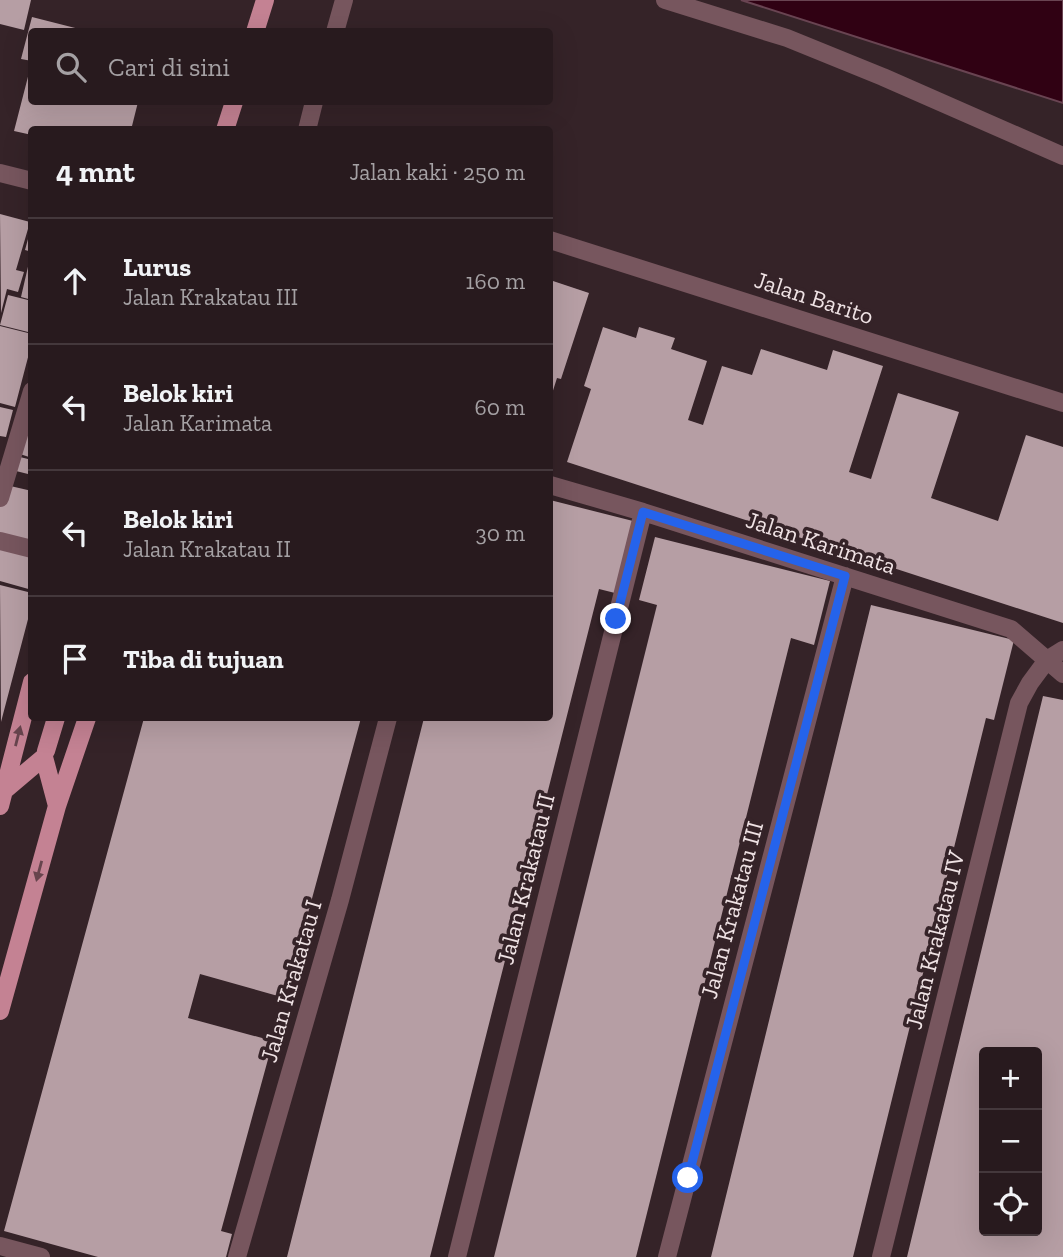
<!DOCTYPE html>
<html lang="id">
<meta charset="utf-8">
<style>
body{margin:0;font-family:"Zilla Slab",serif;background:#302327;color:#f1f3f6}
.controls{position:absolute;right:21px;bottom:21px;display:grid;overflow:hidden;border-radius:7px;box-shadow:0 7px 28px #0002}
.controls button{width:63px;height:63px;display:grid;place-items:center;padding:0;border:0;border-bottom:2px solid #44383c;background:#281a1e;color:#f1f3f6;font:35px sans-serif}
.stop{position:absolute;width:21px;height:21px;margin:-16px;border:5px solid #2563eb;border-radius:50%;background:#fff}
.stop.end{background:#2563eb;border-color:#fff;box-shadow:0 2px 7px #0008}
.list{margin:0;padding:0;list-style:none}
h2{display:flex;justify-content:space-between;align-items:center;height:91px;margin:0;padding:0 28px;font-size:30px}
h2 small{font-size:23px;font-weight:400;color:#a5a1a4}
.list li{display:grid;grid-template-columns:46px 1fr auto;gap:21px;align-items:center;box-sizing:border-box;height:126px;padding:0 28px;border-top:2px solid #44383c}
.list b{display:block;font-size:26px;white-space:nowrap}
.list p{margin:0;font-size:23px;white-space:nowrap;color:#a5a1a4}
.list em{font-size:23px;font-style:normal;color:#a5a1a4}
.icon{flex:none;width:38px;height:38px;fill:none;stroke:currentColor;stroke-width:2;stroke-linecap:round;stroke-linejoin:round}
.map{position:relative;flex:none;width:1063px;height:1257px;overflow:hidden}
.search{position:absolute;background:#281a1e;box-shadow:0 7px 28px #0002;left:28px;top:28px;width:525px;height:77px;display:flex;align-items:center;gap:18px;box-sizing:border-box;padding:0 24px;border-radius:7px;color:#a5a1a4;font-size:26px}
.panel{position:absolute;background:#281a1e;box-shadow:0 7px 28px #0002;left:28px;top:126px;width:525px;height:595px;border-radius:7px}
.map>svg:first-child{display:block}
</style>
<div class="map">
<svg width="1063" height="1257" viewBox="0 0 1063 1257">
<rect width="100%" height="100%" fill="#352328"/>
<!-- water -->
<path fill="#300113" stroke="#694452" stroke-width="2" d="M741,0H1063V103Z"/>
<!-- building -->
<path fill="#b69ea4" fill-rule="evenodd" d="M0,0H31L24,30L0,24Z
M32,17L87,31L86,32H32V61L21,59Z
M31,65L32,102H138L131,130H32V135L14,131Z
M0,214L30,222L16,270L24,272L18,292L7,289L1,313Z
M31,228H32V252L25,250Z
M30,258H32V300L21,297Z
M550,280L589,293L561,379L557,378L550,400Z
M8,295L32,301V333L0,325Z
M0,326L32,334V342L15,407L0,403Z
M603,327L636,338L639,327L675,338L671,349L707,361L688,420L703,425L722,366L752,375L761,349L827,370L833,350L883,366L849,472L871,479L898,393L959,412L931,498L998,521L1026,435L1063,447V623L567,462L591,389L584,386Z
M0,407L13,410L6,437L0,436Z
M32,408V458L17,453Z
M20,457L32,460V475L16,471Z
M6,485L32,491V548L0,539V507Z
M550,500L633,521L615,593L599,589L430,1257H287L424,718H550Z
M655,537L830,581L814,645L791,638L636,1257H494L657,605L639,600Z
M0,545L32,553V590L0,581Z
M0,585L32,593V604L1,722Z
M871,605L1014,640L994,720L986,718L853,1257H711Z
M1043,696L1063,700V1257H907ZM984,1052H1037V1231H984Z
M144,718H361L285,998L200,974L188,1018L273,1041L221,1231L232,1234L226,1257H98L4,1231Z"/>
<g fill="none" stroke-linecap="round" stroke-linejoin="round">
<!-- minor -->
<path stroke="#77565e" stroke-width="18" d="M665,0L787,38L883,77L1063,156
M335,32L344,0
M307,130L314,102
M0,173L32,181
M550,240L1063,403
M550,485L643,512L1011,629L1063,674
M0,498L32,391
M0,541L32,549
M0,1246L41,1257
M237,1257L340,900L388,718
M457,1257L643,512
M667,1257L845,576
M881,1257L1019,703L1030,683L1047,660L1063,650"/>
<!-- major -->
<path stroke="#c48293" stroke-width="18" d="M255,32L265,0
M225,130L234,102
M46,751L56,718
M5,790L44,757L57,806
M0,806L32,682
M0,1011L57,806L87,718"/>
</g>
<!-- one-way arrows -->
<defs><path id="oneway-solid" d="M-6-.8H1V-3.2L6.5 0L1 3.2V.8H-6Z" transform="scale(1.75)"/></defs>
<g fill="#67444d">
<use href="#oneway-solid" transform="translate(18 736) rotate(-76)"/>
<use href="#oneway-solid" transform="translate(39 871) rotate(105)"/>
</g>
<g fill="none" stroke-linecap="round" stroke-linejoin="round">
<!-- route -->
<path stroke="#2563eb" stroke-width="9" d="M616,619L643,512L845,576L688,1178"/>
</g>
<g text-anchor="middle" stroke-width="7" stroke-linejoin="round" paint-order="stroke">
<!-- street labels -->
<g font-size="24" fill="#efe2e4" stroke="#352328">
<text transform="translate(814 298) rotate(18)" y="8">Jalan Barito</text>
<text transform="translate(821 543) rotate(18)" y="8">Jalan Karimata</text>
<text transform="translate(526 879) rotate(-76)" y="8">Jalan Krakatau II</text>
<text transform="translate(732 910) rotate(-75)" y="8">Jalan Krakatau III</text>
<text transform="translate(935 940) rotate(-76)" y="8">Jalan Krakatau IV</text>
<text transform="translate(291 981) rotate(-74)" y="8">Jalan Krakatau I</text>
</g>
</g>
</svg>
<div class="controls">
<button>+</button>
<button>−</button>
<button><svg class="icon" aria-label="locate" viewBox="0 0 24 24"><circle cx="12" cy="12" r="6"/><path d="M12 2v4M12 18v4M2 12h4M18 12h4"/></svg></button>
</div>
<div class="stop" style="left:688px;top:1178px"></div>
<div class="stop end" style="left:616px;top:619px"></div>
<div class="search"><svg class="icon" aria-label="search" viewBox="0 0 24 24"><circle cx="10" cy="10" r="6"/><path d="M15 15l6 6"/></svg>Cari di sini</div>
<section class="panel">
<h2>4 mnt<small>Jalan kaki · 250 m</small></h2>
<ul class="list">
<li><svg class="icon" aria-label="ahead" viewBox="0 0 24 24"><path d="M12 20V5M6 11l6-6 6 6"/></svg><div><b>Lurus</b><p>Jalan Krakatau III</p></div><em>160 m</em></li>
<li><svg class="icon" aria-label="left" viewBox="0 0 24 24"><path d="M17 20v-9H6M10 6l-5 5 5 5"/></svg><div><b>Belok kiri</b><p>Jalan Karimata</p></div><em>60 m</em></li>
<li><svg class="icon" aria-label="left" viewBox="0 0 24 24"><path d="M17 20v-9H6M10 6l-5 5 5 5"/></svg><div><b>Belok kiri</b><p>Jalan Krakatau II</p></div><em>30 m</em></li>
<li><svg class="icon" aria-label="arrive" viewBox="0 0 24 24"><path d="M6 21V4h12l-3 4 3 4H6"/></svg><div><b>Tiba di tujuan</b></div></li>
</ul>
</section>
</div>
